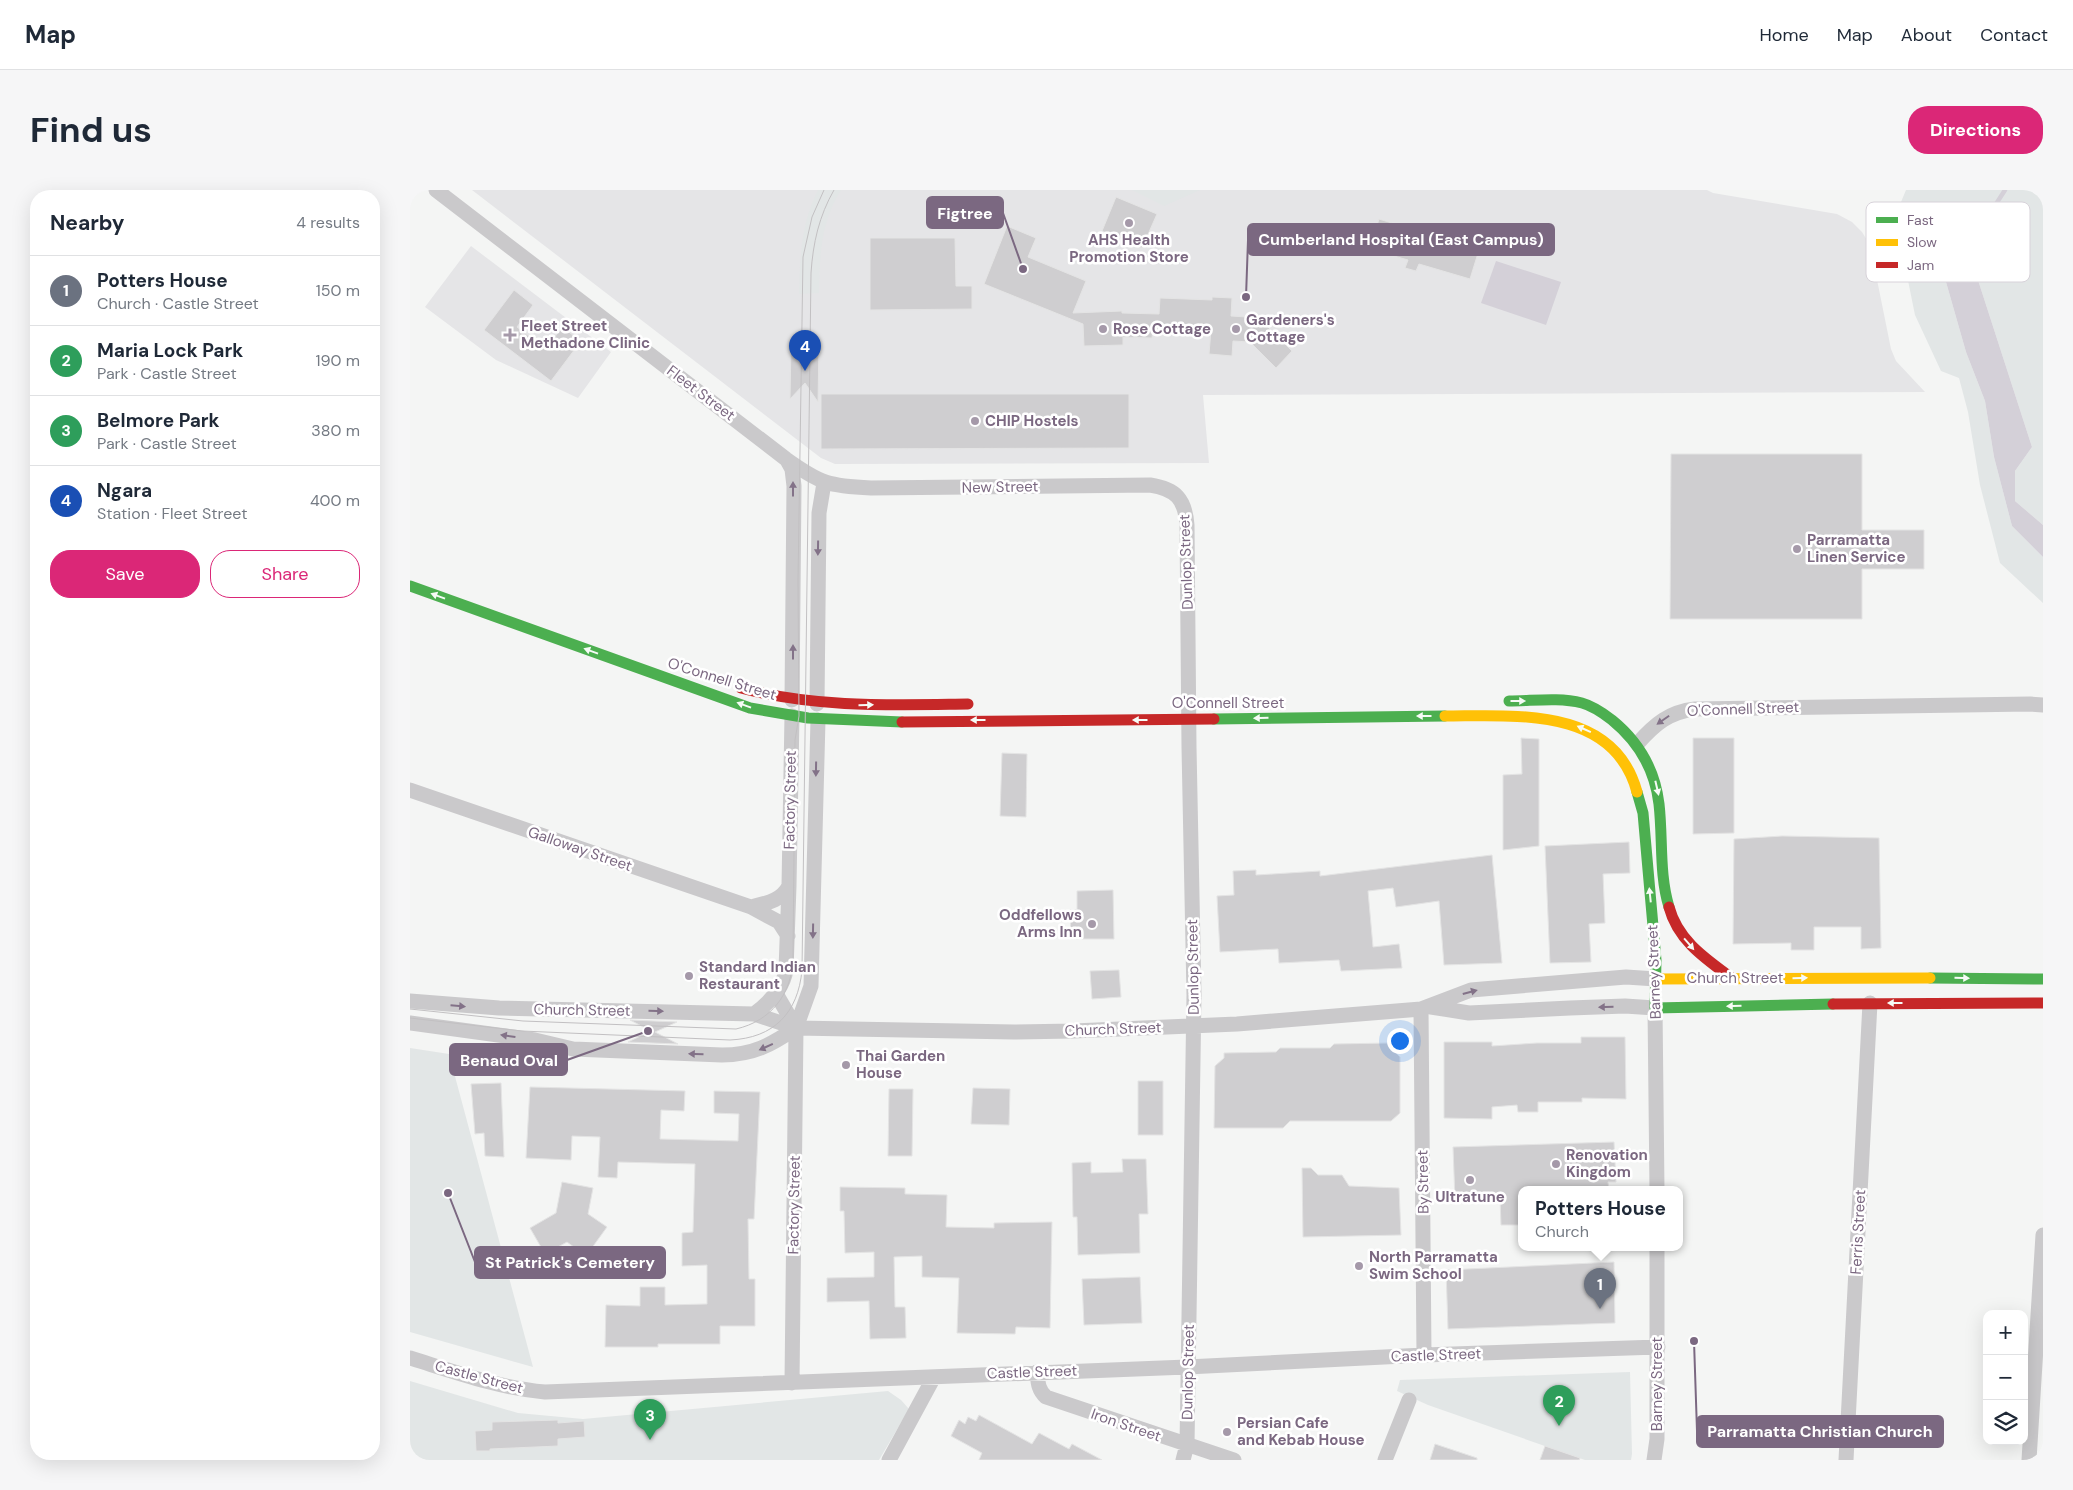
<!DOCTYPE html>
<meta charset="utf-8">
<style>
body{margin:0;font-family:"DM Sans",sans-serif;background:#f6f6f7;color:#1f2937}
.controls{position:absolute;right:15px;bottom:15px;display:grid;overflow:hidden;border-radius:10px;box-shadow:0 5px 20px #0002}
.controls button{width:45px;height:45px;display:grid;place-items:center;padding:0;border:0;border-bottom:1px solid #e0e1e3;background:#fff;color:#1f2937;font:25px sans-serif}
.you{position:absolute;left:989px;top:850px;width:18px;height:18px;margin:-12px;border:4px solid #fff;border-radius:50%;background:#1a73e8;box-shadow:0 0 0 8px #1a73e833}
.badge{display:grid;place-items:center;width:32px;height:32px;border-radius:50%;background:#db2777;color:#fff;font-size:16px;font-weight:700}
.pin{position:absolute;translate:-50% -41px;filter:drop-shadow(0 1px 2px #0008)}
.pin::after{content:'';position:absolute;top:26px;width:18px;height:15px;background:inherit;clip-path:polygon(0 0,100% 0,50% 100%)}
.popup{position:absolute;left:1108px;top:996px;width:165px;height:65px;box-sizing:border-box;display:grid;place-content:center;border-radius:10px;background:#fff;filter:drop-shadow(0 1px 4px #0005);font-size:16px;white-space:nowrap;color:#747a83}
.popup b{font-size:19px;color:#1f2937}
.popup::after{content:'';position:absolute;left:50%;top:100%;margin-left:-10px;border:10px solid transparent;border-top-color:#fff}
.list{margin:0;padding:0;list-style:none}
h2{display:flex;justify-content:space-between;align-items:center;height:65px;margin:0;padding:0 20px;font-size:21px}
h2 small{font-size:16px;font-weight:400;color:#747a83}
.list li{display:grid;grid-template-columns:32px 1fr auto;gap:15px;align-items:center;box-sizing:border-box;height:70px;padding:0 20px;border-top:1px solid #e0e1e3}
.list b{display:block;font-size:19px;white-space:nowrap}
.list p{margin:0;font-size:16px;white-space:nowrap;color:#747a83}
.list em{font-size:16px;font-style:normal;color:#747a83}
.actions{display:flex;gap:10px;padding:15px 20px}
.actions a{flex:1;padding:11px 0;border:1px solid #db2777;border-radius:20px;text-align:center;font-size:18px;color:#db2777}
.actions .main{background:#db2777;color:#fff}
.icon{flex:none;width:28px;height:28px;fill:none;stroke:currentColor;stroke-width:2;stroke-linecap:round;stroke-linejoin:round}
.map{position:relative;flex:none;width:1633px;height:1270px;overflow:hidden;border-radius:20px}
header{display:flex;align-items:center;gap:30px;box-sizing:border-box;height:70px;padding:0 25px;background:#fff;border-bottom:1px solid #e0e1e3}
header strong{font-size:24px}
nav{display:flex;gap:28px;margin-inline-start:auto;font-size:18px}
.intro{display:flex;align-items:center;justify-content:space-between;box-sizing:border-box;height:120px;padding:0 30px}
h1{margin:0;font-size:35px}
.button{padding:12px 22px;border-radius:20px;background:#db2777;color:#fff;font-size:18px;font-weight:700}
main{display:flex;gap:30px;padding:0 30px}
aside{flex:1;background:#fff;border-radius:20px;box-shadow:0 5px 20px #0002}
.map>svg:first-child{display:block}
</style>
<header>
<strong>Map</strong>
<nav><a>Home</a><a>Map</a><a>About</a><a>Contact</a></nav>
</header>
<div class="intro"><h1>Find us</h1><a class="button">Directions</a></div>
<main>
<aside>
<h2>Nearby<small>4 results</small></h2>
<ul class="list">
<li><span class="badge" style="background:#6b7280">1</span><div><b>Potters House</b><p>Church · Castle Street</p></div><em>150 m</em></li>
<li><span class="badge" style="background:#2e9e5b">2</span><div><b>Maria Lock Park</b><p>Park · Castle Street</p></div><em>190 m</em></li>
<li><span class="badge" style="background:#2e9e5b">3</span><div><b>Belmore Park</b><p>Park · Castle Street</p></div><em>380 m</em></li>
<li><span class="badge" style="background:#1a4fb4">4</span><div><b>Ngara</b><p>Station · Fleet Street</p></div><em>400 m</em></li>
</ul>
<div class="actions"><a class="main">Save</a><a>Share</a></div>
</aside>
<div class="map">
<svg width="1633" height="1270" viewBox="0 0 1633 1270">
<rect width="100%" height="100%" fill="#f4f5f4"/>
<!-- built -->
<path fill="#e5e5e7" d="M62,0H1297L1303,3L1427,24L1442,32L1452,42L1460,55L1481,159L1486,171L1515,202L793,205L799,273L425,274L411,268Z
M61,56L201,162L168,208L86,170L15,117Z"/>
<!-- green -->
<path fill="#e2e6e6" d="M408,0H431C410,34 410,65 409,103L389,104C390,67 391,33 408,0Z
M722,0H790L754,16Z
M1496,0H1633V335L1605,311V281L1622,257L1568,90L1569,66L1528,64L1556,162L1575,211L1584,267L1602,336L1633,367V413L1590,373L1570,295L1558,222L1549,188L1531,181L1505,125L1489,46L1486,24Z
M0,858L39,864L123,1177L0,1142Z
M1220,1182L1222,1264L1221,1270H1175L1018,1215L987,1201L990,1190Z
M0,1191L108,1223L173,1229L478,1201L491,1210L499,1219L469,1270H0Z"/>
<!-- water -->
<path fill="#d4d0d8" d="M1528,64L1569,66L1568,90L1622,257L1605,281V311L1633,335V367L1602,336L1584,267L1575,211L1556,162Z
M1086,71L1151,92L1136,135L1071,113Z"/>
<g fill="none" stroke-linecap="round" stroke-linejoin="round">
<!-- stream -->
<path stroke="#d4d0d8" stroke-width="4.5" d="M1559,71V67L1568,42L1595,0"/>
</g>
<!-- building -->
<path fill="#cfced0" stroke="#e4e4e4" d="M706,7L747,24L732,58L692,41Z
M969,29L1069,60L1060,89L1009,74L1006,81L995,78L998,70L960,59Z
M597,36L626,48L618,67L676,91L663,123L712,121V123L749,124L750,108L802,110V107L822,108L821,126L852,128V131L882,161L866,178L840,152L823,151L822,166L799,164L801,140L743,136L742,148L713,147V155L674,156L673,134L574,94Z
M460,48H545L546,96H562V119L460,120Z
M104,100L123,115L107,137L136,159L152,137L171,151L141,191L74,140Z
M381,154L397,166L409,154L408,212L395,193L380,209Z
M411,204H719V258L411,259Z
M1261,264H1452V340H1514V379H1452V429H1260Z
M1111,548L1129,549V656L1093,660V585L1112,584Z
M1283,548H1324V643L1283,644Z
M592,563L617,564L616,627L590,626Z
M1372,646L1469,648L1471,758L1451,759V737H1404V760H1381V753L1323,754L1324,649Z
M1219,652L1220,683L1193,684L1195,733L1179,734L1181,772L1140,773L1135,656Z
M1082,665L1092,773L1034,775L1029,711L986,717L983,698L958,701L963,757L989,754L992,778L931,781L929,770L869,773L868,759L810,762L807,706L824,705L823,681L846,680V685L910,681V686Z
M703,700L704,749H661L660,720H667V701Z
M709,780L711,807L682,809L680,781Z
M220,830L267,832L245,842L268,854L218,852L241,841Z
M1171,847H1215L1216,909L1172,908V912H1128V922H1108L1107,915L1082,917V929L1034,928V852H1082V856L1127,853H1171Z
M980,853L981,858L990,867V923L981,931H880L873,938H804L805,876L814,868V863L866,862L870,858H920L924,854Z
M728,891H753V945H728Z
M91,893L94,967L75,966L74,943L65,944L61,894Z
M120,897L275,901L274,921L251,920L250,949L328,951L329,924L304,923V901L350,902L344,1029H338L339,1089H345V1136H310V1154H248V1157H195L196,1115L230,1116V1097H255V1115L297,1114V1075L272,1076V1043L283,1042L285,974L208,972L207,988L188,987L190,947L162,946L161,970L116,968Z
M563,898L600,899L599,935L561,934Z
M479,899H503L502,966H478Z
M1204,952L1206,992H1198L1199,1000H1111V1035H1091L1090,1007L1045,1010L1043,957Z
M712,969H736L738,1024H729L730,1063L668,1065L667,1027H663L662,973L681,972V983L713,982Z
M892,978H901L908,985H932L939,996L989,998L991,1045L893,1047Z
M152,992L183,998L178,1024L197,1037L176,1066L157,1052L135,1064L120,1038L146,1023Z
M430,997L495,998V1004L537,1005L536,1037L584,1038V1033L642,1032L640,1138L606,1137L605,1144L547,1143L549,1088L512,1087V1066L484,1067L485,1117H495L496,1148L460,1149L459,1111L417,1112V1088L464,1087V1062L435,1063L434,1021H430Z
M1204,1072L1205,1133L1038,1139L1036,1080Z
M730,1087L732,1133L674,1135L672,1089Z
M569,1225L622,1254L629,1243L659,1259L662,1254L692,1270H569L572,1263L541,1246L549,1230L555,1234L558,1227L566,1231Z
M148,1230V1233L174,1231L175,1247L148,1249V1256L80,1259V1261H66L65,1241L82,1240V1232Z
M1025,1254L1067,1268V1270H1020Z
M1135,1256L1170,1268L1169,1270H1130Z"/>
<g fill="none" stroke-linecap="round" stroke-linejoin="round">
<!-- street -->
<path stroke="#cac9cb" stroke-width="15" d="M26,0L376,269C411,294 419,296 461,298L740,295C766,299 775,309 777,335L779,557L784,805L777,1255L773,1270
M377,270L382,279L384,296L382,510
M407,514L409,323L414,293
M1228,553C1245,534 1259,522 1285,519L1620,514L1633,515
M0,600L341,717L369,732L378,746
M341,717C357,713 371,711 379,696
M367,802L368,807L386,838
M0,811L89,818L344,824L386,838L604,842L663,841L827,834L1011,819L1061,800L1216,787L1246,789
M1021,817L1059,823L1160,818L1215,816L1245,818L1247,1000
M1011,819L1014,1165
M344,824C359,813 373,799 376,780L379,696L382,526
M0,833L125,850L163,859L312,865C343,865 361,855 386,838
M0,1168C45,1182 89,1198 135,1202L777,1177L1014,1165L1248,1157
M627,1182C628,1192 628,1200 636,1207L824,1270
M382,1193L386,838L401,796L408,530
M479,1270L524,1187
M975,1270L999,1210
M1244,1270L1247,1249V1058
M1436,1270L1460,813
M1619,1270L1633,1045"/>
<!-- fast -->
<path stroke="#4caf50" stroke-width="11" d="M0,396L340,518L398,528L492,532
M1099,511C1123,511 1148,507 1172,513C1183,516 1193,523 1202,530C1229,552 1245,580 1249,614C1253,649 1249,684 1259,717
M804,529L1035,526
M1227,602L1233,623L1246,770L1245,818L1423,814
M1520,788L1633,789"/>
<!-- slow -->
<path stroke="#ffc107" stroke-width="11" d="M1035,526C1105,526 1204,516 1227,602
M1246,789L1520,788"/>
<!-- jam -->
<path stroke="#c62828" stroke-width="11" d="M331,498C406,518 481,515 558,514
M492,532L804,529
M1259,717C1268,751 1296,769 1323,789
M1423,814L1633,813"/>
<!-- tram -->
<path stroke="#c2c0c2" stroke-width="1" d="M0,819L113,831L326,839C361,831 382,804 383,768L385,550L389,526L388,390L393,67L402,27L414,0
M0,828L112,841L320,850C364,848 388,823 392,780L401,83C403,53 409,26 424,0"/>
</g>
<!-- one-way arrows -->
<defs><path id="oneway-solid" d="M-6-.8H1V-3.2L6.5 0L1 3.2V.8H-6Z" transform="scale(1.25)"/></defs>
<g fill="#837288">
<use href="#oneway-solid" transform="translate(383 299) rotate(-90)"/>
<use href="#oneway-solid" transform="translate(408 358) rotate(91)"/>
<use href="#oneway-solid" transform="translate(383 462) rotate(-90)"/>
<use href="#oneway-solid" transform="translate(1253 530) rotate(145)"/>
<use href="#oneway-solid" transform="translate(406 579) rotate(91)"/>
<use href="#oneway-solid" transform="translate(403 741) rotate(91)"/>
<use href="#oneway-solid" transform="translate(1060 802) rotate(-15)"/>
<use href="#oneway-solid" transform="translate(48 816) rotate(5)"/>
<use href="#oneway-solid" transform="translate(1196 817) rotate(179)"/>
<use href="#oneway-solid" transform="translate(246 821) rotate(1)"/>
<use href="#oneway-solid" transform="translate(98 846) rotate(-172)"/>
<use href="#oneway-solid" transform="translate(356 857) rotate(156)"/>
<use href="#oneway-solid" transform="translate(286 864) rotate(-178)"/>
</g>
<g fill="#f6fbf6">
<use href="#oneway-solid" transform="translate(28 406) rotate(-160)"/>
<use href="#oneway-solid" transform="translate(181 461) rotate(-160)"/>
<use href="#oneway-solid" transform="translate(1108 511)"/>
<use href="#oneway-solid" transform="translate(334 515) rotate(-160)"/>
<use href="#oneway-solid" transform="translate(456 515) rotate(-1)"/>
<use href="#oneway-solid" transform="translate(1014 526) rotate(180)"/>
<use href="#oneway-solid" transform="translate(851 528) rotate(179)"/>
<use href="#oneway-solid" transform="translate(568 530) rotate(180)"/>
<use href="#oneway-solid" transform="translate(730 530) rotate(180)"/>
<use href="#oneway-solid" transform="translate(1174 539) rotate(-156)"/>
<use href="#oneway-solid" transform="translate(1247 598) rotate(77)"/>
<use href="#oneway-solid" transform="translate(1240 705) rotate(-96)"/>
<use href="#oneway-solid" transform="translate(1279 754) rotate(49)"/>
<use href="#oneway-solid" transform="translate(1390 788) rotate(-1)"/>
<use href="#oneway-solid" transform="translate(1552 788) rotate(1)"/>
<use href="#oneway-solid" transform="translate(1485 813) rotate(-180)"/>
<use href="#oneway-solid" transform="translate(1324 816) rotate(179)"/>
</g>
<!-- markers -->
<g fill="#a599a9" stroke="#fff" stroke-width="2">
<circle cx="719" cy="33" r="5"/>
<circle cx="693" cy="139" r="5"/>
<circle cx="826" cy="139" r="5"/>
<path d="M97.5 137.5h5v5h5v5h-5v5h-5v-5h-5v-5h5z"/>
<circle cx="565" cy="231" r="5"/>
<circle cx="1387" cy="359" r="5"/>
<circle cx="682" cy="734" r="5"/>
<circle cx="279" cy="786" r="5"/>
<circle cx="436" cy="875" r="5"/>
<circle cx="1146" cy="974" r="5"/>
<circle cx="1060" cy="990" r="5"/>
<circle cx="949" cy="1076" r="5"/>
<circle cx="817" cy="1242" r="5"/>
</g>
<g text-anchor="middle" stroke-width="5" stroke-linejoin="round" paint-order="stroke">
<!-- poi labels -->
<g font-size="15" font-weight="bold" fill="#7b6881" stroke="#fff" text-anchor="start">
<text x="719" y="55" text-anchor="middle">AHS Health<tspan x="719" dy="17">Promotion Store</tspan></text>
<text x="836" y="135">Gardeners's<tspan x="836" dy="17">Cottage</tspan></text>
<text x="111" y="141">Fleet Street<tspan x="111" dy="17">Methadone Clinic</tspan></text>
<text x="703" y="144">Rose Cottage</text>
<text x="575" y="236">CHIP Hostels</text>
<text x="1397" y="355">Parramatta<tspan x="1397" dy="17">Linen Service</tspan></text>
<text x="672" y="730" text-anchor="end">Oddfellows<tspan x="672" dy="17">Arms Inn</tspan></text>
<text x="289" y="782">Standard Indian<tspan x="289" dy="17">Restaurant</tspan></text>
<text x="446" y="871">Thai Garden<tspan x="446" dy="17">House</tspan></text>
<text x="1156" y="970">Renovation<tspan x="1156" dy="17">Kingdom</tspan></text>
<text x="1060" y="1012" text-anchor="middle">Ultratune</text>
<text x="959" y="1072">North Parramatta<tspan x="959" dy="17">Swim School</tspan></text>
<text x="827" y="1238">Persian Cafe<tspan x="827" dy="17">and Kebab House</tspan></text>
</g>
<!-- street labels -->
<g font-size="15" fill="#7b6881" stroke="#fff">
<text transform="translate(291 203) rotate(37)" y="5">Fleet Street</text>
<text transform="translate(590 297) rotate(-1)" y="5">New Street</text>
<text transform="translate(776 372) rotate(-92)" y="5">Dunlop Street</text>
<text transform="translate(312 489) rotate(17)" y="5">O'Connell Street</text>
<text x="818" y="518">O'Connell Street</text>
<text transform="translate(1333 519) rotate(-2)" y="5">O'Connell Street</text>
<text transform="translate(380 610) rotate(-89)" y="5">Factory Street</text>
<text transform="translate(170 659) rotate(19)" y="5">Galloway Street</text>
<text transform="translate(783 777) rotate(-91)" y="5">Dunlop Street</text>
<text transform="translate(1244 782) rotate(-92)" y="5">Barney Street</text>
<text x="1325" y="793">Church Street</text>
<text transform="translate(172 820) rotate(1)" y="5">Church Street</text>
<text transform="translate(703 839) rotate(-2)" y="5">Church Street</text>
<text transform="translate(1013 992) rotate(-91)" y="5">By Street</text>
<text transform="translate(384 1015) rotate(-89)" y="5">Factory Street</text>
<text transform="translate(1448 1042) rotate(-87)" y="5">Ferris Street</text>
<text transform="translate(1026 1165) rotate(-2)" y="5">Castle Street</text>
<text transform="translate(622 1182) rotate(-2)" y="5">Castle Street</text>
<text transform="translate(778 1182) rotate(-89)" y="5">Dunlop Street</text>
<text transform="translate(69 1187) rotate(15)" y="5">Castle Street</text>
<text transform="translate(1247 1194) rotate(-90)" y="5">Barney Street</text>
<text transform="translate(716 1235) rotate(19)" y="5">Iron Street</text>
</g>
</g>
<!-- legend -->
<rect x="1456" y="12" width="164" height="80" rx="8" fill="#fff" stroke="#d7d2d9" stroke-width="1"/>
<rect x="1466" y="27" width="22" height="6" fill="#4caf50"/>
<rect x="1466" y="49" width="22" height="7" fill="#ffc107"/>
<rect x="1466" y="72" width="22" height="6" fill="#c62828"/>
<g font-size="14" fill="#7b6881">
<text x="1497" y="35">Fast</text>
<text x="1497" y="57">Slow</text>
<text x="1497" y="80">Jam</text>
</g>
<!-- callouts -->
<path fill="none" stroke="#7b6881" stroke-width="2" d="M613 79L593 23M836 107L838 50M238 841L157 870M38 1003L65 1072M1284 1151L1287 1241"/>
<g fill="#7b6881" stroke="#fff" stroke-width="2">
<circle cx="613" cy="79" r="5"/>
<circle cx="836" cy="107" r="5"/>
<circle cx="238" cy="841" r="5"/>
<circle cx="38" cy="1003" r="5"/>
<circle cx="1284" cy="1151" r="5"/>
</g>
<g fill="#7b6881" stroke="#7b6881" stroke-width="2">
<rect x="517" y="7" width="76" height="31" rx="5"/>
<rect x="838" y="34" width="306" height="31" rx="5"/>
<rect x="40" y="854" width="117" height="31" rx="5"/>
<rect x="65" y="1057" width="190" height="31" rx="5"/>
<rect x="1287" y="1226" width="246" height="31" rx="5"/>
</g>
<g font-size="16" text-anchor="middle" font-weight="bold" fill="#fff">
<text x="555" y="29">Figtree</text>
<text x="991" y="55">Cumberland Hospital (East Campus)</text>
<text x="99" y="876">Benaud Oval</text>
<text x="160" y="1078">St Patrick's Cemetery</text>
<text x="1410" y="1247">Parramatta Christian Church</text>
</g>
</svg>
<div class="controls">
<button>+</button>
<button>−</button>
<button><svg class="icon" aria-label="layers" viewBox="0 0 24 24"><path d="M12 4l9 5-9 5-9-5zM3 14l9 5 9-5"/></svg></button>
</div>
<div class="you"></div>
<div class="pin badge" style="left:1190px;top:1119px;background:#6b7280">1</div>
<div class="popup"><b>Potters House</b>Church</div>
<div class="pin badge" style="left:1149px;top:1236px;background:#2e9e5b">2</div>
<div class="pin badge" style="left:240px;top:1250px;background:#2e9e5b">3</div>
<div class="pin badge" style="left:395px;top:181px;background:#1a4fb4">4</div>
</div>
</main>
